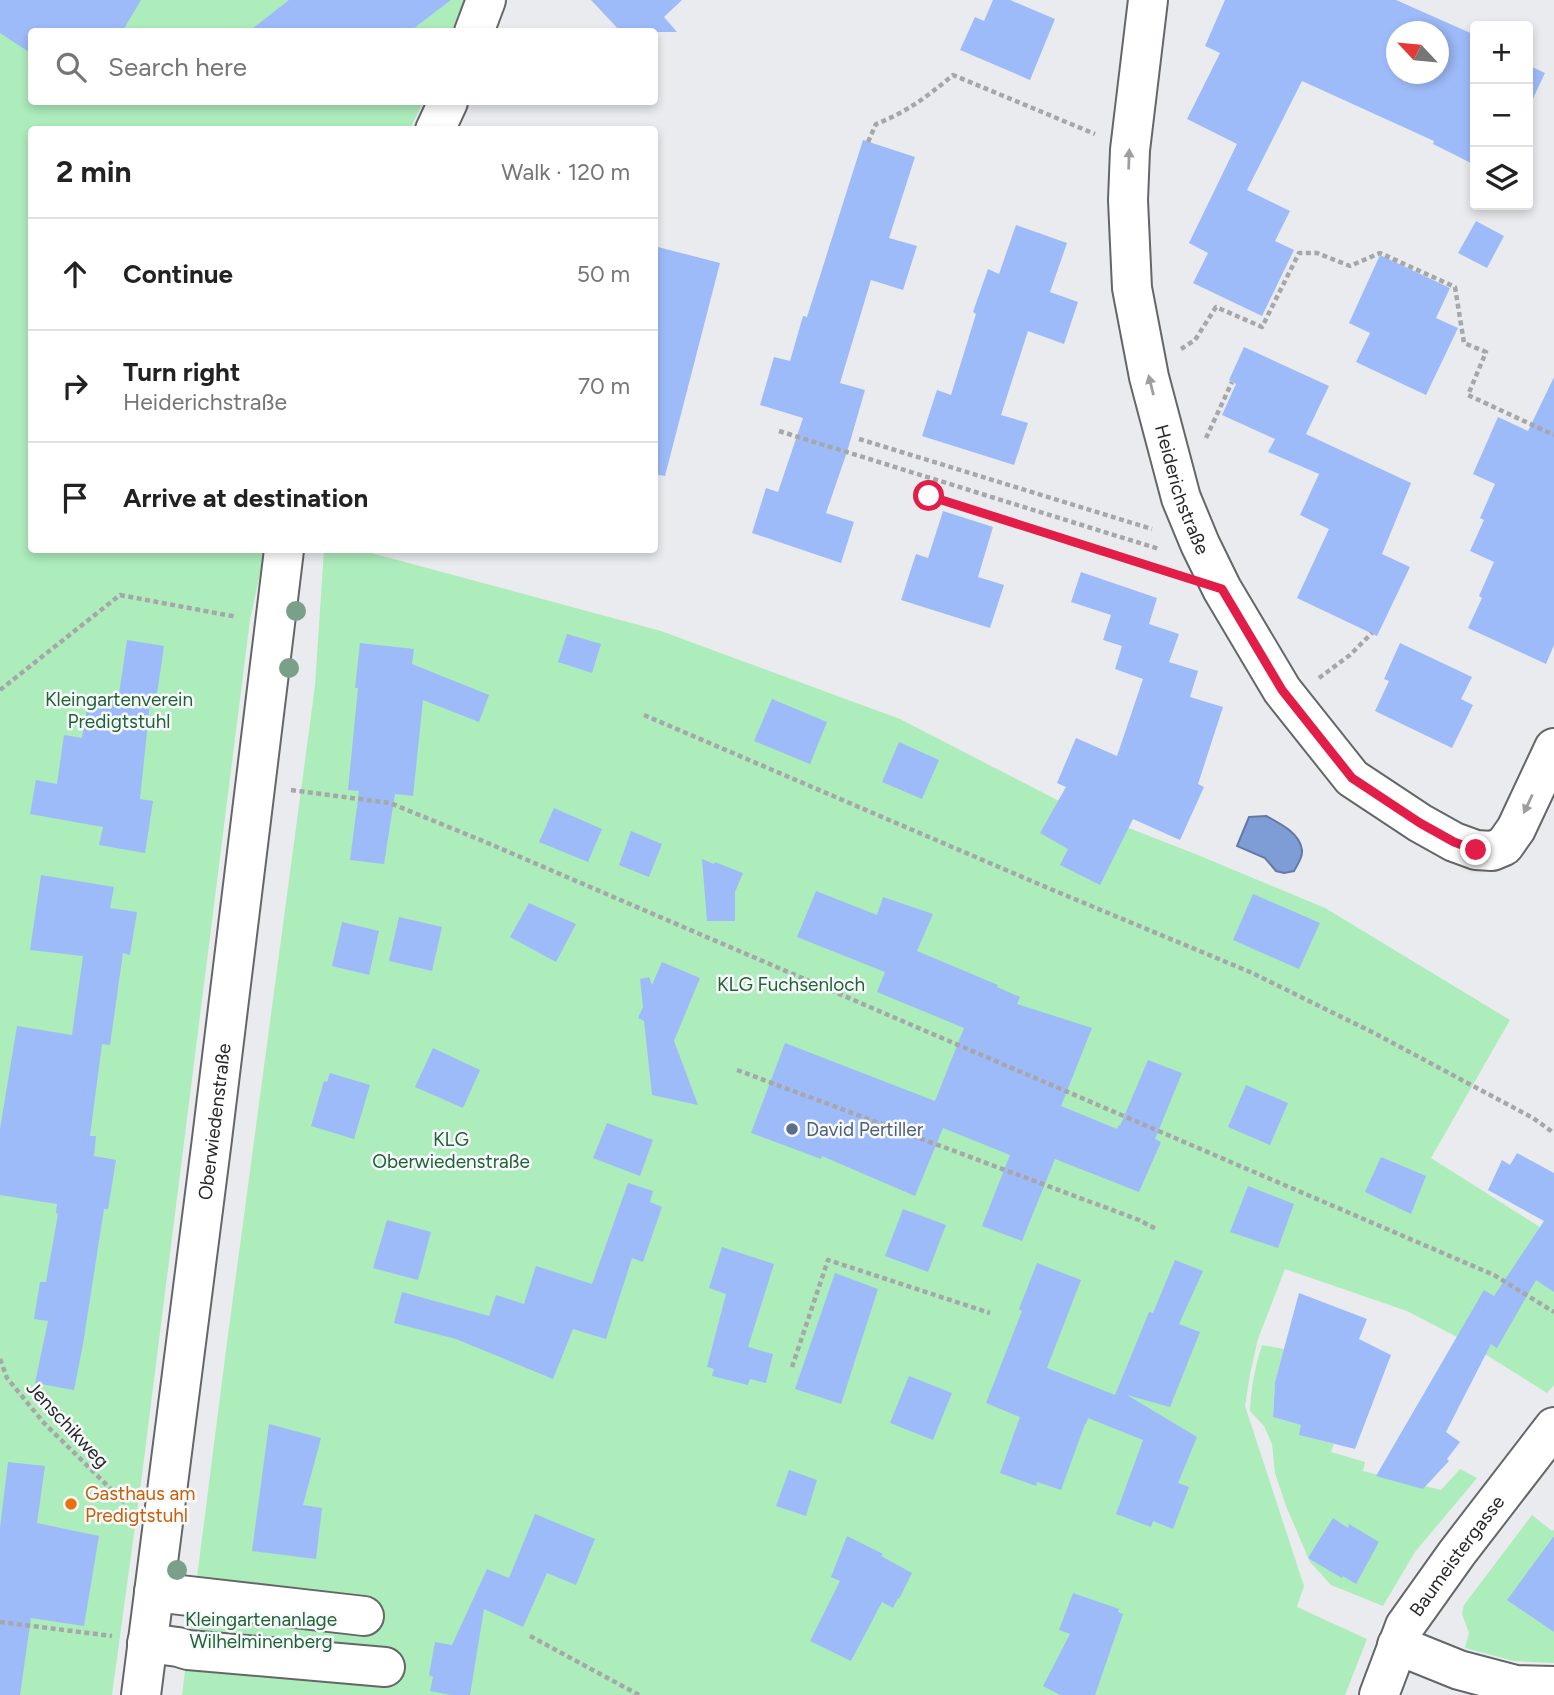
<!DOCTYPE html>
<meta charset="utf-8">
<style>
body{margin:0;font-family:Figtree,sans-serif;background:#f6f6f6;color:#222}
.controls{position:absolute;right:21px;top:21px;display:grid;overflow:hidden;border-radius:7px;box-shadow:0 4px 10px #0003}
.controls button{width:63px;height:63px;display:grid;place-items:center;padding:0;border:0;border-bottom:2px solid #e0e0e0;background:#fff;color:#222;font:35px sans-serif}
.compass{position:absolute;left:1386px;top:21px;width:63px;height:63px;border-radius:50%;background:#fff;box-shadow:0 4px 10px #0003;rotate:296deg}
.stop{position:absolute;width:21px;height:21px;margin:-16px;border:5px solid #e11d48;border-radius:50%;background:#fff}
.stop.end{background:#e11d48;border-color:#fff;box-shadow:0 2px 7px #0008}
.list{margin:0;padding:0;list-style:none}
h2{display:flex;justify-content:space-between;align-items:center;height:91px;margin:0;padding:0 28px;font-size:30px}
h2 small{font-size:23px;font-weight:400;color:#767676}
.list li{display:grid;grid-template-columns:46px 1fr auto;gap:21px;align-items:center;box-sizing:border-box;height:112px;padding:0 28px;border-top:2px solid #e0e0e0}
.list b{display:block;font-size:26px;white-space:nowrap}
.list p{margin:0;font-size:23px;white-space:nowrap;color:#767676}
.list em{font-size:23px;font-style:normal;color:#767676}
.icon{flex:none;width:38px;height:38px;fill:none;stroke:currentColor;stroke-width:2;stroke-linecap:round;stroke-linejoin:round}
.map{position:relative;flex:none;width:1554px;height:1695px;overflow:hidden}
.search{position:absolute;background:#fff;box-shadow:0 4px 10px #0003;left:28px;top:28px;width:630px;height:77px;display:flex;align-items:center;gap:18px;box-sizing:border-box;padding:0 24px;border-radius:7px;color:#767676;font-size:26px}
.panel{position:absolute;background:#fff;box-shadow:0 4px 10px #0003;left:28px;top:126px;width:630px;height:427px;border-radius:7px}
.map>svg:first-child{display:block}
</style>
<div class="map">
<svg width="1554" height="1695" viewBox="0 0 1554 1695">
<rect width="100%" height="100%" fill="#eaebee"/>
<!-- green -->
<path fill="#adecbb" d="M0,0H468L454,31L32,32V102H423L410,129L32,130V550H263L261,569L250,620L142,1475L112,1695H0Z
M324,550H360L661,631L900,719L1059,801L1198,855L1325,908L1510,1020L1431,1158L1554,1236V1385L1547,1393L1461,1339L1407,1311L1285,1269L1258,1339L1250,1374L1245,1406L1304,1586L1297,1607L1367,1639L1345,1695H182L226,1350L315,686Z
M1262,1345L1284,1349L1275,1382L1273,1417L1301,1425L1300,1435L1334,1444L1331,1452L1365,1462L1363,1471L1441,1490L1460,1469L1477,1478L1415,1552L1383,1606L1331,1585L1310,1562L1286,1506L1275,1473L1272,1444L1264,1426L1250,1411C1251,1387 1255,1367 1262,1345Z
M1532,1515L1552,1531L1554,1530V1663L1514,1661L1465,1648L1469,1633L1462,1614L1464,1605Z"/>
<!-- water -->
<path fill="#7e9dd7" stroke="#647aa3" stroke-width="2" d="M1266,816C1279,823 1300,833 1302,850C1303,858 1297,865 1294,871L1284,873L1276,871L1265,858L1237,846L1249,817Z"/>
<!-- building -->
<path fill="#9ebbf9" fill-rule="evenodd" d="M0,0H141L122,32H32V54L0,33Z
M289,0H451L409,32H248Z
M591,0H682L664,17L677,32H621Z
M993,0H1010L1055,19L1030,80L960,50L975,17L984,21Z
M1225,0H1396L1475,35V165L1433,144L1434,141L1302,81L1247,190L1290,211L1275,241L1294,250L1262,316L1193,283L1208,253L1189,243L1237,144L1187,119L1220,53L1205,46ZM1396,32H1438V74H1396Z
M1528,65L1545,73L1528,109Z
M863,140L915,157L889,238L917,246L903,290L871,280L840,383L865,390L847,452L826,513L854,522L841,563L752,533L766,488L778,492L803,418L760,405L774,357L790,361L803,316L807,317Z
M1476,221L1504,236L1487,268L1458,253Z
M1016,225L1067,243L1050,292L1078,302L1064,344L1028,331L1001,415L1028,423L1014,465L922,436L937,390L951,395L976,314L973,312L988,269L999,274Z
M654,246L720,263L665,476L654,474Z
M1380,255L1450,288L1436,318L1458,328L1426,395L1356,362L1370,333L1349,323Z
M1244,347L1329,386L1306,434L1411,483L1382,554L1410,567L1377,636L1297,598L1329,529L1300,515L1319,474L1268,452L1275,439L1222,415L1236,384L1229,380Z
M1554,377V645L1546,664L1468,628L1482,598L1479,596L1494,562L1470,551L1484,520L1480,518L1495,484L1473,474L1498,417L1528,431Z
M943,511L993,527L978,577L1004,585L990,628L901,600L916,554L928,558Z
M1081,572L1157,598L1149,624L1179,634L1169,662L1198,671L1190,697L1223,707L1198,784L1204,787L1180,840L1133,819L1100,885L1060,865L1068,849L1040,833L1066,787L1057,783L1076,738L1117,756L1143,679L1115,669L1122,646L1103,640L1111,615L1071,602Z
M567,634L601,644L592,673L558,662Z
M127,640L164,646L157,694L151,693L140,799L153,801L145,853L99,845L103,827L30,814L36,780L57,784L64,735L82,738L89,696L118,701Z
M360,643L414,649L412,664L489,695L479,722L423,700L413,796L395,794L384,864L350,860L359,791L348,790L358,688H355Z
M1400,643L1472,677L1461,699L1473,705L1452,748L1375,711L1389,681L1384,679Z
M772,699L827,722L810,764L754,741Z
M899,742L939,760L922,799L882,782Z
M554,808L602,829L588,862L539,842Z
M631,831L662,844L649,877L619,865Z
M702,859L714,864L715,862L743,873L735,892V921H707Z
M41,875L114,887L110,908L137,912L130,955L123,953L110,1045L102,1044L90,1136H96L94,1156L116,1160L108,1209H104L83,1344L74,1390L35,1383L48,1321L34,1319L40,1282H46L58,1214L56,1213L57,1204L0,1195V1129L17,1026L72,1035L83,956L30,950Z
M816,891L877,915L883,897L933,914L917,951L998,985L997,987L1020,997L1017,1004L1092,1028L1061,1106L1117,1129L1119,1125L1120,1126L1148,1060L1182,1073L1155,1139L1161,1142L1139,1192L1055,1159L1022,1241L982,1226L1010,1155L943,1128L915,1196L822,1156L821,1159L751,1133L785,1043L935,1101L964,1028L877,992L885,972L797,937Z
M1253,894L1320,923L1299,969L1233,940Z
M529,903L576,924L556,962L510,937Z
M399,917L442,927L432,971L389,961Z
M342,922L379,931L369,975L332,966Z
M662,962L700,978L674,1041L698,1105L652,1095L644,1021L638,1018L643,1007L640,979L649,977L652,985Z
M433,1048L480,1070L463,1108L415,1087Z
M330,1073L370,1085L354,1139L311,1126L324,1081L327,1082Z
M1246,1085L1288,1103L1270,1145L1228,1127Z
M607,1123L653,1140L640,1176L593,1158Z
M1517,1153L1554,1173V1292L1536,1280L1497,1348L1491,1344L1446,1432L1460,1442L1447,1459L1449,1461L1423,1489L1376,1476L1484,1290L1494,1296L1544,1221L1488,1190L1502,1160L1510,1165Z
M1381,1157L1426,1176L1411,1214L1365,1192Z
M628,1183L653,1191L650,1202L662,1207L643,1262L632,1258L606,1339L573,1329L553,1379L456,1339L394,1323L402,1292L489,1316L496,1295L524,1304L536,1266L592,1284Z
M1248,1186L1294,1204L1278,1248L1230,1232Z
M903,1209L946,1225L928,1272L885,1256Z
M387,1220L431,1232L418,1280L373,1268Z
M722,1247L774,1264L748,1347L773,1354L766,1383L750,1379L748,1385L712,1376L714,1369L707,1367L726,1294L709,1288Z
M1175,1260L1203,1271L1179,1324L1200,1332L1170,1407L1127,1395L1197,1437L1178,1483L1189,1487L1173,1529L1153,1521L1151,1527L1116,1514L1143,1440L1088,1418L1086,1424H1085L1061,1490L1037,1482L1036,1486L1000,1473L1020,1417L986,1403L1022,1311L1019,1309L1037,1263L1081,1280L1047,1368L1115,1395L1149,1312L1153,1313Z
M835,1273L878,1289L841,1404L795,1389Z
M1299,1293L1367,1319L1359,1339L1391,1355L1355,1449L1299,1435L1301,1425L1273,1417L1275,1382Z
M909,1376L952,1393L933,1440L890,1423Z
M269,1424L321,1438L303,1505L322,1508L316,1559L252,1551Z
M8,1462L45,1466L37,1523L99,1536L84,1626L31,1618L20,1695H0V1528Z
M789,1470L817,1480L806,1516L776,1506Z
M535,1514L595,1539L576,1585L547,1573L523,1627L484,1609L470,1695H451L430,1691L433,1677L429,1675L435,1642L452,1645L487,1569L509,1578Z
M1333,1518L1348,1528L1349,1524L1379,1542L1356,1584L1343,1576L1342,1578L1308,1558Z
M847,1536L883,1554L881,1556L912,1573L899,1599L898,1598L893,1608L882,1602L851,1661L810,1641L840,1581L831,1577Z
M1554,1536V1632L1507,1600Z
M1073,1593L1119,1609L1118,1612L1123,1614L1095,1695H1060L1043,1686L1070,1634L1059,1630Z"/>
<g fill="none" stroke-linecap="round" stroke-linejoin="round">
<!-- minor casing -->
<g stroke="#656668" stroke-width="42">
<g id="minor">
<path id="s1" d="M1148,0L1130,150L1128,200L1132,288L1149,377L1181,498L1200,544L1222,589L1282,690L1352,778L1420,823L1454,842L1476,850L1492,851L1504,846L1516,829L1554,748"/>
<path d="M474,32L486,0"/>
<path d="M435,130L448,102"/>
<path d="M154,1592L364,1616"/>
<path d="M147,1643L178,1647L188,1650L385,1667"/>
<path d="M1397,1645L1459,1670L1516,1685L1554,1686"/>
<path id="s2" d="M141,1695L212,1139L284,550"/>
<path id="s3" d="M1379,1695L1405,1626L1457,1553L1554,1427"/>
</g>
</g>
<!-- path -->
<path stroke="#a6a7a9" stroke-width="4.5" stroke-dasharray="5 3.5" stroke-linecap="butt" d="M868,142L876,124C907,112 928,96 953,75L1095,134
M1181,349L1195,340L1216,307L1262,327L1299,253H1317L1350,266L1380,253L1455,287L1464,343L1486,352L1468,395L1554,435
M779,431L1159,549
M1206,438L1232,382
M859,439L1152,529
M929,496L1171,573
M1319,678L1350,655L1372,633
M0,690L120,595L237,617
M644,715L1048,888L1250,972L1374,1033L1533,1118L1554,1133
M291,790L390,803L483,841L1494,1275L1554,1312
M737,1070L1139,1220L1158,1230
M0,1359L7,1378L44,1423L127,1505
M792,1367L828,1260L990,1313
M0,1622L112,1636
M530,1636L639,1695"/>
<!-- minor -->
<use href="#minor" stroke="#fff" stroke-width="38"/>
</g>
<!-- trees -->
<g fill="#7ba089">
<circle cx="296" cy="611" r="10"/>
<circle cx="289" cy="668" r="10"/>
<circle cx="177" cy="1570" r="10"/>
</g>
<!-- one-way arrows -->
<defs><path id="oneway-solid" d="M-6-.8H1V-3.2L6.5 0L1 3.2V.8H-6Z" transform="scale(1.75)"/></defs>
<g fill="#9e9e9f">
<use href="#oneway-solid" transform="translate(1129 159) rotate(-88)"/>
<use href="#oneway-solid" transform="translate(1151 385) rotate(-104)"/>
<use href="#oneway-solid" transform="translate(1528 804) rotate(115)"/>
</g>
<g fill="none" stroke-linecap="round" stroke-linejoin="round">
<!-- route -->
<path stroke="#e11d48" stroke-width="9" d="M929,496L1222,589L1282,690L1352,778L1420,823L1454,842L1476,850"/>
</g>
<!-- markers -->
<circle fill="#5c6f8a" stroke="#f8f9fb" stroke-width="2.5" cx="792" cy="1129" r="7"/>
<circle fill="#e8710a" stroke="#f8f9fb" stroke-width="2.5" cx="71" cy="1504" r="7"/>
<g text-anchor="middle" stroke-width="5" stroke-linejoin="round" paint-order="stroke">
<!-- street labels -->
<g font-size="19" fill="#272829" stroke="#f8f9fb">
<text dy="7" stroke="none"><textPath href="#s1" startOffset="497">Heiderichstraße</textPath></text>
<text dy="7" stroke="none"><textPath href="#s2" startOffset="578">Oberwiedenstraße</textPath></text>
<text transform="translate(68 1424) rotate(47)" y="7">Jenschikweg</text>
<text dy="7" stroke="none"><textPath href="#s3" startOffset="161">Baumeistergasse</textPath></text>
</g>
<!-- park labels -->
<g font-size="19" fill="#206337" stroke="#f8f9fb">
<text x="119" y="706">Kleingartenverein<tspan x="119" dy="22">Predigtstuhl</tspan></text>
<text x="791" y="991">KLG Fuchsenloch</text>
<text x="451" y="1146">KLG<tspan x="451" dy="22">Oberwiedenstraße</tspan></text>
<text x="261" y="1626">Kleingartenanlage<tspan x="261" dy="22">Wilhelminenberg</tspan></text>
</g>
<!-- service labels -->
<g font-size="19" fill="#4e5e75" stroke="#f8f9fb" text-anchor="start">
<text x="806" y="1136">David Pertiller</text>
</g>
<!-- food labels -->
<g font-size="19" fill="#c56008" stroke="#f8f9fb" text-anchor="start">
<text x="85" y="1500">Gasthaus am<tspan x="85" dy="22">Predigtstuhl</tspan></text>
</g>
</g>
</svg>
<div class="controls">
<button>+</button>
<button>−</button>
<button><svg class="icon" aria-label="layers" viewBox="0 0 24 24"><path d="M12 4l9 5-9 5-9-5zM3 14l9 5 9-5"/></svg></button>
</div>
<svg class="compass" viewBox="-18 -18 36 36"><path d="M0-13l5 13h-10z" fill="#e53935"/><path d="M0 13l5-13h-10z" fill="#767676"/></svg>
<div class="stop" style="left:929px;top:496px"></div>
<div class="stop end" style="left:1476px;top:850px"></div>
<div class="search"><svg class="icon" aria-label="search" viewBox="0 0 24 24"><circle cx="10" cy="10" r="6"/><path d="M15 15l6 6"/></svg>Search here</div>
<section class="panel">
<h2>2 min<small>Walk · 120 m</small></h2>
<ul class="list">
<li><svg class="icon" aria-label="ahead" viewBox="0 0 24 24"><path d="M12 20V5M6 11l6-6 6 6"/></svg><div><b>Continue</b></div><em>50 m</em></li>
<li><svg class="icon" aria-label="right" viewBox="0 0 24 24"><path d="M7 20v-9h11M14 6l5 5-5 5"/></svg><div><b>Turn right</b><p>Heiderichstraße</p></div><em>70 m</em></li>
<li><svg class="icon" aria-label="arrive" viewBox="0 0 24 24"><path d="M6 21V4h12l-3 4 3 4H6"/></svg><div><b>Arrive at destination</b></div></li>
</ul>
</section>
</div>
